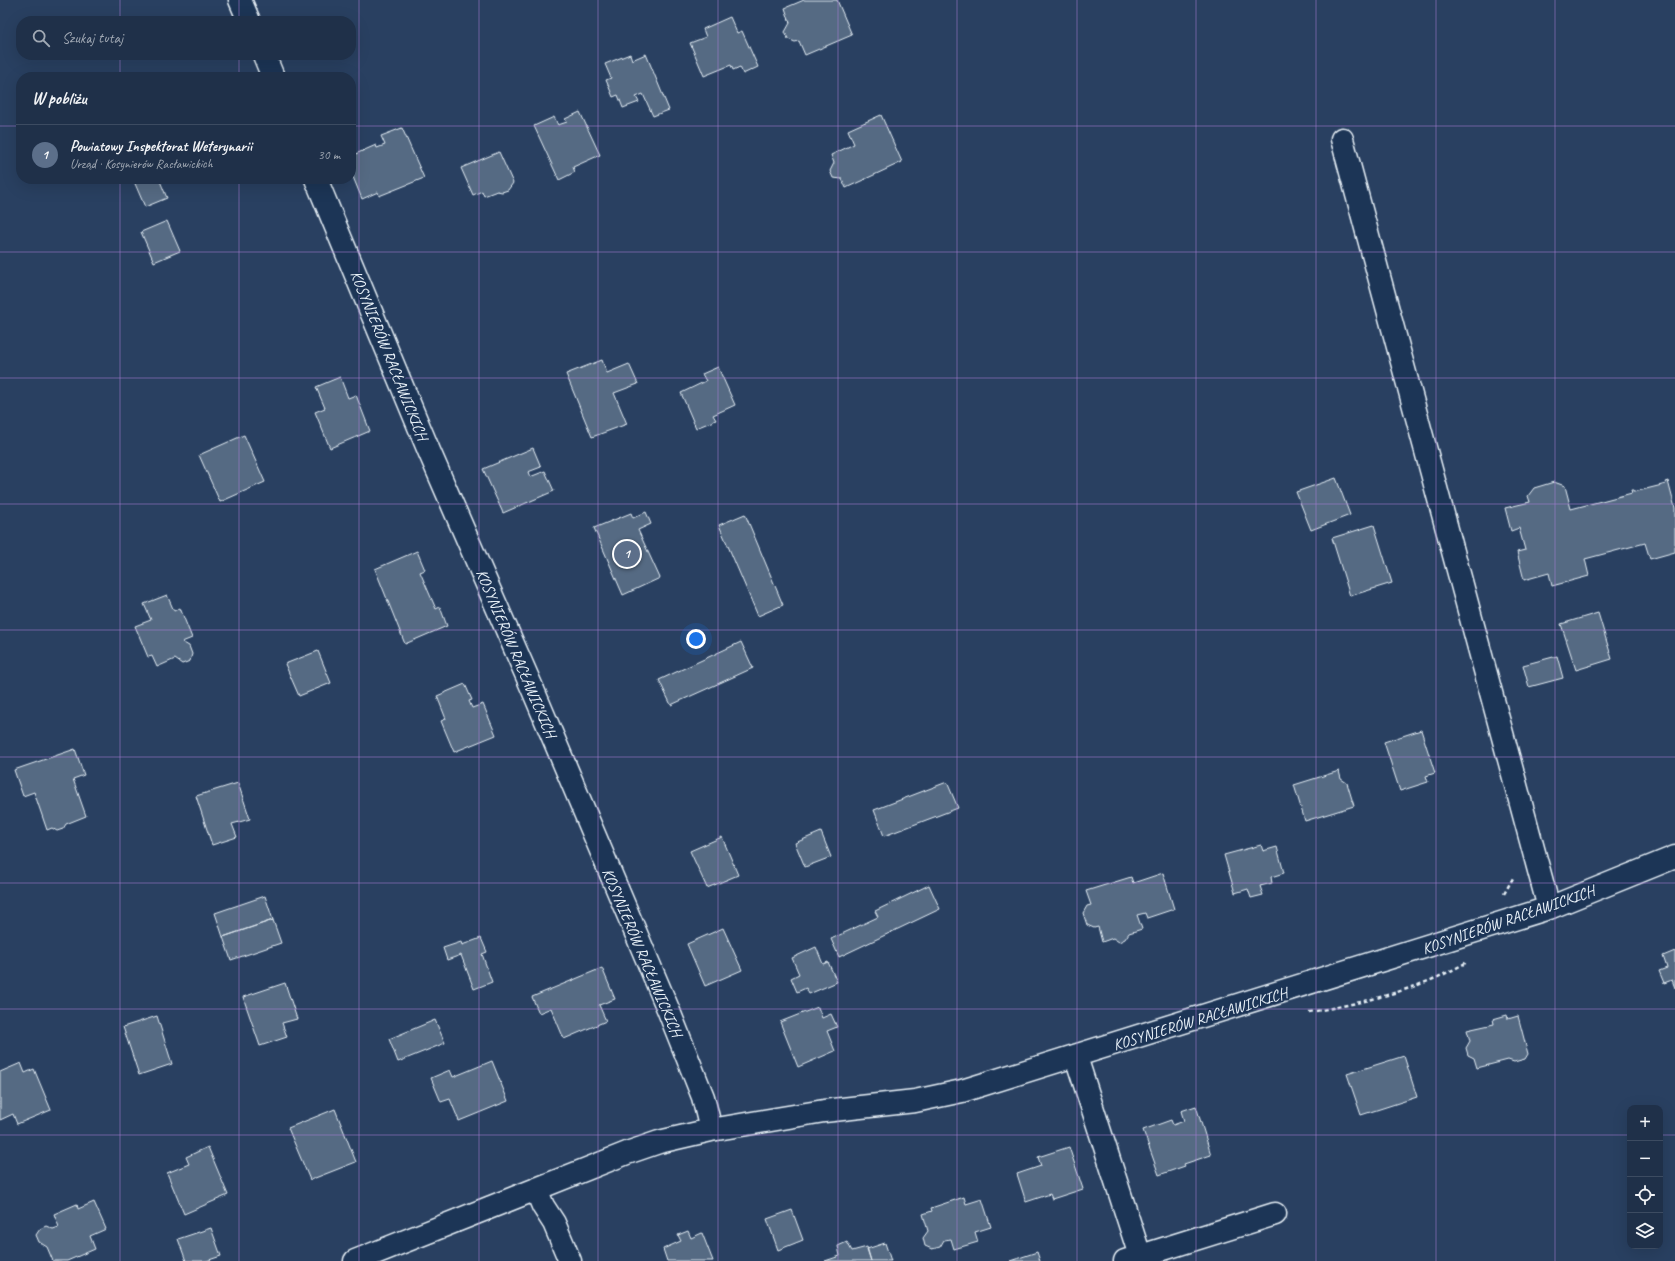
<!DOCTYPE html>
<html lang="pl">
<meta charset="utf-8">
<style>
body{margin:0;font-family:Caveat,sans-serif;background:#2c3c53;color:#f1f3f6}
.controls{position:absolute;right:12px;bottom:12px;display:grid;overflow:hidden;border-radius:8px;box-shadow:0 4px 16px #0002}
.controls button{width:36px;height:36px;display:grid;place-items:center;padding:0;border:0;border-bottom:1px solid #3c4b61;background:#1f3049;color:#f1f3f6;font:20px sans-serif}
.you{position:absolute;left:696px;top:639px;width:14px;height:14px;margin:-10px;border:3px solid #fff;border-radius:50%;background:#1a73e8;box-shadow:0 0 0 6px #1a73e833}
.badge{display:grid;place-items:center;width:26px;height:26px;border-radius:50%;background:#8abfa5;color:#fff;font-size:13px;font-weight:700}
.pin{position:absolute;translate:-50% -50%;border:2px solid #fff;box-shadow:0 1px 4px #0006}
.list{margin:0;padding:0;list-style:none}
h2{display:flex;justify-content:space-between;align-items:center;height:52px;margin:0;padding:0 16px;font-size:17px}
h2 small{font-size:13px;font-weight:400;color:#a1a9b4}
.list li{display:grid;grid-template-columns:26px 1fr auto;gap:12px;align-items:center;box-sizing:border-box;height:60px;padding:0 16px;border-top:1px solid #3c4b61}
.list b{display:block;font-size:15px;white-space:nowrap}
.list p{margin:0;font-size:13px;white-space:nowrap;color:#a1a9b4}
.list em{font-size:13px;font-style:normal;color:#a1a9b4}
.icon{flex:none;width:22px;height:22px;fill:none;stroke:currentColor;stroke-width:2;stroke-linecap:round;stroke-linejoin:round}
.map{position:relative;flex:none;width:1675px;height:1261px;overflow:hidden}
.search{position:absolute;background:#1f3049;box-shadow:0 4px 16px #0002;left:16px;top:16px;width:340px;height:44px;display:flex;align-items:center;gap:10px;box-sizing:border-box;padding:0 14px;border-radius:16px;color:#a1a9b4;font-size:15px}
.panel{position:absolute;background:#1f3049;box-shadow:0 4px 16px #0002;left:16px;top:72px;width:340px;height:112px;border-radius:16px}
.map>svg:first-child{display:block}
</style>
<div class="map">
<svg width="1675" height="1261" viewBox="0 0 1675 1261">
<rect width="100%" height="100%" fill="#294061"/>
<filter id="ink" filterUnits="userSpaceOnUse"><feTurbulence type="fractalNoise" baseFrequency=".025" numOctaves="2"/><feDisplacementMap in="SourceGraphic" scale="8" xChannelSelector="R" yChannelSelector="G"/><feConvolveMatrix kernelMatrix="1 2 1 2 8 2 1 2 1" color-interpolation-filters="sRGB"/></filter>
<g filter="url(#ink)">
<!-- building -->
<path fill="#556a83" stroke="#e8f1f8" d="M804,0H837L852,35L805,55L799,41L795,42L788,39L785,32L790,23L785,8Z
M730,17L737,33L742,31L758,67L743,74L740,67L733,70L731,65L704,76L690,43L706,37L703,29Z
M630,54L632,60L646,54L669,110L653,116L643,94L636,97L639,102L623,108L618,95L613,97L606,80L611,78L605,64Z
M580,112L600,155L573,167L575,172L559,180L534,126L554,117L558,125L567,122L565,119Z
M881,115L902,162L846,188L842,179L833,178L830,171L834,163L831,155L854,144L848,130Z
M402,128L424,178L379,196L378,192L362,199L351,172V156L376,145L377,148L385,145L381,136Z
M499,152L513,183L508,190L502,192L497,191L484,196L482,191L473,195L461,168Z
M133,179H165L160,181L167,198L145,207Z
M167,221L180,251L154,262L141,232Z
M602,360L607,373L629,364L638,384L614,393L627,424L592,437L566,374Z
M718,367L735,405L713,415L716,420L696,428L681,393L706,381L702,374Z
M340,377L348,398L356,395L370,431L330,448L315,412L325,408L316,387Z
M244,435L265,482L220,502L199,455Z
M533,448L541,467L528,472L530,477L545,471L554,491L503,513L483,469Z
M1336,478L1350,515L1311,530L1296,492Z
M1668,481L1675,508V552L1650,559L1645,543L1585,559L1589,576L1552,586L1549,573L1524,580L1517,552L1525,550L1519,528L1511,531L1505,508L1530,502L1528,496L1534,488L1554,482L1565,486L1571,509L1632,493L1631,490H1634V492L1666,484L1665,482Z
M646,512L651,524L638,530L660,578L623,595L594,528L631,513L633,518Z
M745,514L783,605L758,616L719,525Z
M1374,525L1392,583L1350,596L1332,538Z
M417,551L425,570L420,572L436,609L440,607L447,626L405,644L375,569Z
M167,595L174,611L180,608L192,638L182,642L189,646L192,654L190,661L182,664L175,659L157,667L152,656L148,657L135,626L151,620L144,604Z
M1598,613L1612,659L1576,670L1561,624Z
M741,642L753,668L671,705L659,680Z
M318,651L331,683L299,696L285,664Z
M1557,656L1563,678L1529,687L1523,665Z
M465,684L472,700L469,701L472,708L483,704L496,735L454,752L441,721L446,719L437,696Z
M1421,730L1435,773L1426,776L1428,782L1400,791L1384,742Z
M75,749L84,775L73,779L86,816L66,824L63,829L57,831L52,828L47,830L34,792L23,796L14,770Z
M1339,771L1341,779L1347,783L1354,806L1305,821L1294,785Z
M947,782L958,808L884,836L874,810Z
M238,783L250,819L232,824L237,837L212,845L196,796Z
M821,832L831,857L805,867L795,843Z
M722,837L738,875L707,888L690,851Z
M1261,845L1263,851L1277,847L1284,873L1271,877L1272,883L1260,886L1263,895L1251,898L1248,889L1235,893L1224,855Z
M1163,873L1174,909L1147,918L1145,913L1137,915L1142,929L1129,933L1125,939L1119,942L1113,938L1102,942L1098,927L1094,928L1087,925L1083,913L1087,906L1091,905L1086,891L1131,877L1133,883Z
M929,885L940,909L839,957L831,939L878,917L875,911Z
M265,896L273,920L223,937L215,913Z
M273,920L281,943L231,960L223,937Z
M723,928L742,970L705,986L687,944Z
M481,938L487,952L482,954L492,982L474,989L461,955L447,960L443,948L461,942L462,945Z
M816,947L823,964L828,962L837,982L809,994L806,988L797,992L791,978L799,974L792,958Z
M1675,951V988L1672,980L1664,983L1659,971L1667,968L1663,956Z
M602,968L615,999L599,1005L606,1021L564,1039L551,1008L539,1013L532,997Z
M285,983L297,1019L282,1023L287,1037L260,1046L243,997Z
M818,1007L822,1018L831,1014L837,1027L827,1031L835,1051L798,1067L780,1022Z
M1507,1015L1508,1019L1518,1016L1528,1054L1525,1059L1514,1062L1508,1060L1477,1068L1474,1058L1468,1055L1466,1048L1470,1041L1467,1030L1494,1024L1493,1019Z
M157,1016L172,1064L139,1075L123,1027Z
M435,1020L445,1043L398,1062L389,1039Z
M1404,1056L1417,1097L1361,1115L1347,1074Z
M492,1061L508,1101L459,1121L450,1099L441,1102L431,1078L450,1070L453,1077Z
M21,1063L25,1073L34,1069L51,1110L17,1124L13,1114L0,1120V1072Z
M1196,1106L1211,1155L1184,1164L1185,1166L1159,1175L1143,1130L1171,1120L1173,1125L1184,1121L1181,1111Z
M335,1109L356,1162L310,1180L288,1128Z
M208,1147L228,1195L184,1214L167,1173L189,1164L186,1157Z
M1069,1147L1083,1189L1052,1199L1050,1194L1026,1202L1017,1174L1041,1166L1038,1157Z
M964,1197L966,1204L982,1199L991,1227L975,1232L978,1242L954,1249L951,1239L944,1240L940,1247L932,1249L925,1246L923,1238L928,1231L923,1214L932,1211L931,1208Z
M94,1202L106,1229L90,1236L95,1249L67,1261H53L47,1247L39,1242L36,1235L40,1229L46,1226L53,1229L59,1227L54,1214L77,1204L78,1209Z
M792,1210L803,1240L778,1250L767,1219Z
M211,1228L221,1256L206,1261H186L178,1239Z
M688,1231L691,1238L702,1233L713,1261H667L663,1249L681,1241L678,1235Z
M847,1242L852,1251L867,1247L871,1261H825L840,1256L838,1246Z
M885,1243L891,1261H871L867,1249Z
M1037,1252L1040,1261H1010Z"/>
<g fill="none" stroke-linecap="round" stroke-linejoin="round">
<!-- minor casing -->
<g stroke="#e8f1f8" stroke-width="25">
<path id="minor" d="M240,0L249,21
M264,55L273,77
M1342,139L1549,908
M316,179L429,451L533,690L668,1009L703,1097L711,1130
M1076,1057L1140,1256
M536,1189L543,1206L554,1223L570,1261
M355,1261L627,1153L659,1142L711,1130L824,1111L915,1101L962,1091L1549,908L1675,857
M1125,1261L1275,1214"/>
</g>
<!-- path -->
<path stroke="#e8f1f8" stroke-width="2.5" stroke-dasharray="4 3" stroke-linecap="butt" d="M1504,894L1513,878
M1309,1012C1360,1004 1422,989 1467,962"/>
<!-- minor -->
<use href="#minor" stroke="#1d3557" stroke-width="22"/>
</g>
</g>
<!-- grid -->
<path fill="none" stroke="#a77bd6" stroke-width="1" stroke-opacity="0.55" d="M120,0V21M239,0V21M359,0V1261M479,0V1261M598,0V1261M718,0V1261M838,0V1261M957,0V1261M1077,0V1261M1196,0V1261M1316,0V1261M1436,0V1261M1555,0V1261M120,55V77M239,55V77M0,126H21M351,126H1675M120,179V1261M239,179V1261M0,252H1675M0,378H1675M0,504H1675M0,630H1675M0,757H1675M0,883H1675M0,1009H1675M0,1135H1630M1660,1135H1675"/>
<g text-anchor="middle" stroke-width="3" stroke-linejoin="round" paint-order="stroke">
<!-- street labels -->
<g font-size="16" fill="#e8f1f8" stroke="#1d3557">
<text transform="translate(390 355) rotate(68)" y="6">KOSYNIERÓW RACŁAWICKICH</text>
<text transform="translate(517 653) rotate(67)" y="6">KOSYNIERÓW RACŁAWICKICH</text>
<text transform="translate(1508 919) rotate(-19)" y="6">KOSYNIERÓW RACŁAWICKICH</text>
<text transform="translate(643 952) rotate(67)" y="6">KOSYNIERÓW RACŁAWICKICH</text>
<text transform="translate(1200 1018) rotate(-17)" y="6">KOSYNIERÓW RACŁAWICKICH</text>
</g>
</g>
</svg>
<div class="controls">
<button>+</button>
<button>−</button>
<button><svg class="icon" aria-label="locate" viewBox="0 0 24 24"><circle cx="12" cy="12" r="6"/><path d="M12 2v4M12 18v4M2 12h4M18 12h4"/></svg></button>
<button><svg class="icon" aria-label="layers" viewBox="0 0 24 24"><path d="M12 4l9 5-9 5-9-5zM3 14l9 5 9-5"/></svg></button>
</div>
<div class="you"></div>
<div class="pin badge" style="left:627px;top:554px;background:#5c6f8a">1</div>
<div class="search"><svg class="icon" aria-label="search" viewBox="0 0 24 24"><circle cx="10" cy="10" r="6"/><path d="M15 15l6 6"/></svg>Szukaj tutaj</div>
<section class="panel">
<h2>W pobliżu<small></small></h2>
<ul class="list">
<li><span class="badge" style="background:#5c6f8a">1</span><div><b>Powiatowy Inspektorat Weterynarii</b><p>Urząd · Kosynierów Racławickich</p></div><em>30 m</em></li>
</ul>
</section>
</div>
